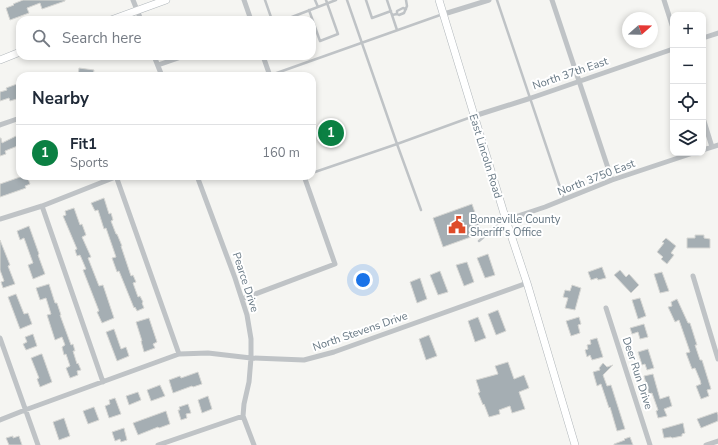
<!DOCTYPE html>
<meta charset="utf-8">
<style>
body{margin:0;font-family:"Nunito Sans",sans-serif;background:#f2f2f3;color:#1f2937}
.controls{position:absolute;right:12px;top:12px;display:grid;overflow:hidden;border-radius:8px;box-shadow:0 2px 6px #0003}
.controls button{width:36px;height:36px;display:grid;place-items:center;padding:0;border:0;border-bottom:1px solid #e0e1e3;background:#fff;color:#1f2937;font:20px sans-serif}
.compass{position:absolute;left:622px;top:12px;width:36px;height:36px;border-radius:50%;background:#fff;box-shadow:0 2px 6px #0003;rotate:70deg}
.you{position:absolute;left:363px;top:280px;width:14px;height:14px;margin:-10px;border:3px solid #fff;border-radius:50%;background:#1a73e8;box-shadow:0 0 0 6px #1a73e833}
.badge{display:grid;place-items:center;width:26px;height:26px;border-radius:50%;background:#0b8043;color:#fff;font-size:13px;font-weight:700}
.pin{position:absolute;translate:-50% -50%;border:2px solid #fff;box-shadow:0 1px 4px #0006}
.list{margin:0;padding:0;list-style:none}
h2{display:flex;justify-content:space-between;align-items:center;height:52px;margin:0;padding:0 16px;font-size:17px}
h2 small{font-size:13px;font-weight:400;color:#747a83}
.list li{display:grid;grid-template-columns:26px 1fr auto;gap:12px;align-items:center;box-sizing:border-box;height:56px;padding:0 16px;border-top:1px solid #e0e1e3}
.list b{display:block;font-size:15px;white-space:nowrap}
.list p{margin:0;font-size:13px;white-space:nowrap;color:#747a83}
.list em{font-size:13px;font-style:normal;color:#747a83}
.icon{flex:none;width:22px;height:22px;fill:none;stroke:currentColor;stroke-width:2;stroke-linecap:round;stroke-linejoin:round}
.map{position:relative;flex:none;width:718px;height:445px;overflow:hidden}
.search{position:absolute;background:#fff;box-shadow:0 2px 6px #0003;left:16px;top:16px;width:300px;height:44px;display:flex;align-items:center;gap:10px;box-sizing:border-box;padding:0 14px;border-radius:12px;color:#747a83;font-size:15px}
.panel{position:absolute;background:#fff;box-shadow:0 2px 6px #0003;left:16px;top:72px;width:300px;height:108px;border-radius:12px}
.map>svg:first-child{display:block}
</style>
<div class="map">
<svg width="718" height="445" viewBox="0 0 718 445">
<rect width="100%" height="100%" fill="#f5f5f2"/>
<!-- building -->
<path fill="#a5aeb3" stroke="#d7d7d4" d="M23,0H65V1L42,9L40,3L27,8L29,13L10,20L6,8L14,5L13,4Z
M79,68L94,70L93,76H78Z
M17,84L20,92V98L10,101L9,98L0,101V92L7,90L6,88Z
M18,135L20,139V145L5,151L6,154L0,156V138H1L2,143Z
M23,176H27L30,184L25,186L26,188L0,197V184Z
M104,198L109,214L111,213L113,220L111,221L116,234H117L122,246H121L131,276L133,275L136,282L133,283L138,297L140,296L143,302L142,303L144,308L137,311L135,307L134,308L119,271L117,272L112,258L116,257L106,228L104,229L98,210L95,211L91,203Z
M472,204L482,233L443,247L433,218Z
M74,208L80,225L82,224L86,235L82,237L91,257L88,258L99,286L103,285L114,318L102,323L97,312L99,311L83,270L86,269L80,255L77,256L75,250L77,249L63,216L66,215L65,211Z
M29,226L39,254L38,255L45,274L33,279L28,265L33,263L24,238L20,240L17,231Z
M695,235H704V238L710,239V248H687V238H695Z
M666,238L676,246L671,253L674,255L667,264L661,259L663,257L657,252L664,243L662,242Z
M0,240L10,265L8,266L15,284L3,288L1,282L4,281L0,270Z
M488,254L495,275L485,278L477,258Z
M467,262L474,282L464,286L456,265Z
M602,267L606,278L598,280L597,278L591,280L588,272Z
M620,270L626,277L629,274L639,285L631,293L614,275Z
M440,271L448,292L438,295L430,275Z
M662,272L669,291L660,293L654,274Z
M420,278L427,299L417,303L410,282Z
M49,284L55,303H57L61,315H60L71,345L73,344L75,351H73L77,364L78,363L81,370L77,371L78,375L70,378L66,368L70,366L66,354L64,355L62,347L65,345L62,337L55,340L47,315L51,314L46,298L40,300L36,288Z
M572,285L581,288L575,310L565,308L568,298L563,297L565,290L570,291Z
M16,294L24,314L28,313L32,324L20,329L8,297Z
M640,298L646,316L638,319L632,300Z
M677,299L688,323H690L697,345H695L700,360H702L711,389L707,390L709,396L701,399L696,386L701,384L700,380L695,368L692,369L686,353L690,352L679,320L675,322L668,307L672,306L671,302Z
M498,310L506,331L496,335L488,314Z
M478,317L486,338L475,342L468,321Z
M579,317L581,324L578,325L580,333L571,336L566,321Z
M149,318L157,342L153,344L155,348L144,352L141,341H142L136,322Z
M644,324L648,337L640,339L638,332L632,334L630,328Z
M114,329L121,349L126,347L129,356L117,361L106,332Z
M33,334L37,346L26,350L23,344L27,342L25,337Z
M429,335L437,356L426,360L419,339Z
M597,338L603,357L592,360L590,355L587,357L585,350L588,349L587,345L591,344L590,340Z
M648,349L654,368L647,370L645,364L642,365L638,352Z
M41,354H42L52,382L40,387L37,379L39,378L31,358Z
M508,362L514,379L524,375L529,388L519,392L525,409L512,413L510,406L499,410L500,414L489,417L484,404L483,405L478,393L480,392L476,380L498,374L495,366Z
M603,363L607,367L613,365L603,375L607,386L611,385L625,429L617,431L610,407L609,408L601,384L597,386L593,372L600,370L599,368Z
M198,372L202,384L193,387L192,386L173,393L169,380L180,376L181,378Z
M653,374L660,399L669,396L672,406L664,409L667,416L658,418L656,411L658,410L652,393L649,394L644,376Z
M160,385L165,396L151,401L147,390Z
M138,392L141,400L129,405L126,396Z
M208,396L212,409L202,413L198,400Z
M115,398L121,414L109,418L105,406L110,404L109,400Z
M188,404L191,413L186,414L187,418L181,420L178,410H180L179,407Z
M94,407L99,420L88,424L83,411Z
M166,411L170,424L159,428L158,427L138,435L133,423Z
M717,412L718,415V421L701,428L697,419Z
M64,418L70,436L59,440L53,422Z
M683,423L685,433L682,434V436L672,438L671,437L664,438L662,429Z
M124,428L127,440L121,442L120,439L115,441L112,432Z
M13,436V438L19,436L22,445H9L6,438Z
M630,437L633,445H614V444L625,440L624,439Z"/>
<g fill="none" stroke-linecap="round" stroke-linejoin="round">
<!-- secondary casing -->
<g stroke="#b1b7bb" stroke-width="8">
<path id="secondary" d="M439,0L506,220L527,283L575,445
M111,20L166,0
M0,60L20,52"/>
</g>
<!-- lane -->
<path stroke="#bfc3c6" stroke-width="2.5" d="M265,0L272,20
M315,0L318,7
M366,0L372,18L391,11
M387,0L397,30
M497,0L564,199
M309,10L320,41L338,34L326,0
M397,14V11L403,8L406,9
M392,15L397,14L399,15L404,13L407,6L406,0
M284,20L336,0
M271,75L443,14
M312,173L397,144L347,0
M421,210L397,144L474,116
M479,241L499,224L505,221"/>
<!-- street -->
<path stroke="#bfc3c6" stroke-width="5" d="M133,0L141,20
M244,0L251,20
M552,0L612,180
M664,0L673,28
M444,14L489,0
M703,38L718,33
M154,56L162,76
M263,56L270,76
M158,65L184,56
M474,116L531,98L673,49
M703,118L712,147
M0,125L20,118
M703,150L718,145
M116,176L179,354
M197,176L235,278L247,315L251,339V358L249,382L244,404L243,416L254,445
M42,206L103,382
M0,219L42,206L118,176
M506,220L545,207L612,180L693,153
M693,276L718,359
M242,299L335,264L304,176
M606,308L650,445
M0,338L38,445
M0,420L25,410L179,354L208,353L251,358L304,360L334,352L527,283
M158,445L243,416
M706,445L718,441"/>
<!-- secondary -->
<use href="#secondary" stroke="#fff" stroke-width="7"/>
</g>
<!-- icons -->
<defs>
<g id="civic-bare" transform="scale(1.38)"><path d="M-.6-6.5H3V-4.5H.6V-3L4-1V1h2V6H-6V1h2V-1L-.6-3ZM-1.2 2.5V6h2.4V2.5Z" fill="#de4b29" stroke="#fff" stroke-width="2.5" paint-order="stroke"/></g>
</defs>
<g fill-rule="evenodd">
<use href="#civic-bare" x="457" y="225"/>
</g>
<g text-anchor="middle" stroke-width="4" stroke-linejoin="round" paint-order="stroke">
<!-- street labels -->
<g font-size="11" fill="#657682" stroke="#fff">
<text transform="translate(570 73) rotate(-19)" y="4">North 37th East</text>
<text transform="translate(486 156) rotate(73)" y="4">East Lincoln Road</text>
<text transform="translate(596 177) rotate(-21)" y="4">North 3750 East</text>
<text transform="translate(246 282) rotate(72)" y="4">Pearce Drive</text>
<text transform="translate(360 331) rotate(-19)" y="4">North Stevens Drive</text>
<text transform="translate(638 373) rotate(72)" y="4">Deer Run Drive</text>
</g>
<!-- poi labels -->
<g font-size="11" fill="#657682" stroke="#fff" text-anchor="start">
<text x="470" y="223">Bonneville County<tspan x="470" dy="13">Sheriff's Office</tspan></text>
</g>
</g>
</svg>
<div class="controls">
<button>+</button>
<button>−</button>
<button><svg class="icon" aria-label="locate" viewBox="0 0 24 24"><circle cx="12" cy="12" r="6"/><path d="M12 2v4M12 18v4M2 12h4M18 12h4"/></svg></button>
<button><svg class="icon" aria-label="layers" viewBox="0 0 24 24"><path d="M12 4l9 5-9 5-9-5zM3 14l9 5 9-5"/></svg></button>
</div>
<svg class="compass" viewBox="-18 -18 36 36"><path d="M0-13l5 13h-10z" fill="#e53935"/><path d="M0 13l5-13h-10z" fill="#747a83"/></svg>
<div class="you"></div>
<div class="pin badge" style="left:331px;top:133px">1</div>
<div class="search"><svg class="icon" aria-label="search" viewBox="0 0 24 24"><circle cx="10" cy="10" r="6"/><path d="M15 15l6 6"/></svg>Search here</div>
<section class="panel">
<h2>Nearby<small></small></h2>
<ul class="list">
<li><span class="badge">1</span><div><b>Fit1</b><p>Sports</p></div><em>160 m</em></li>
</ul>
</section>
</div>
